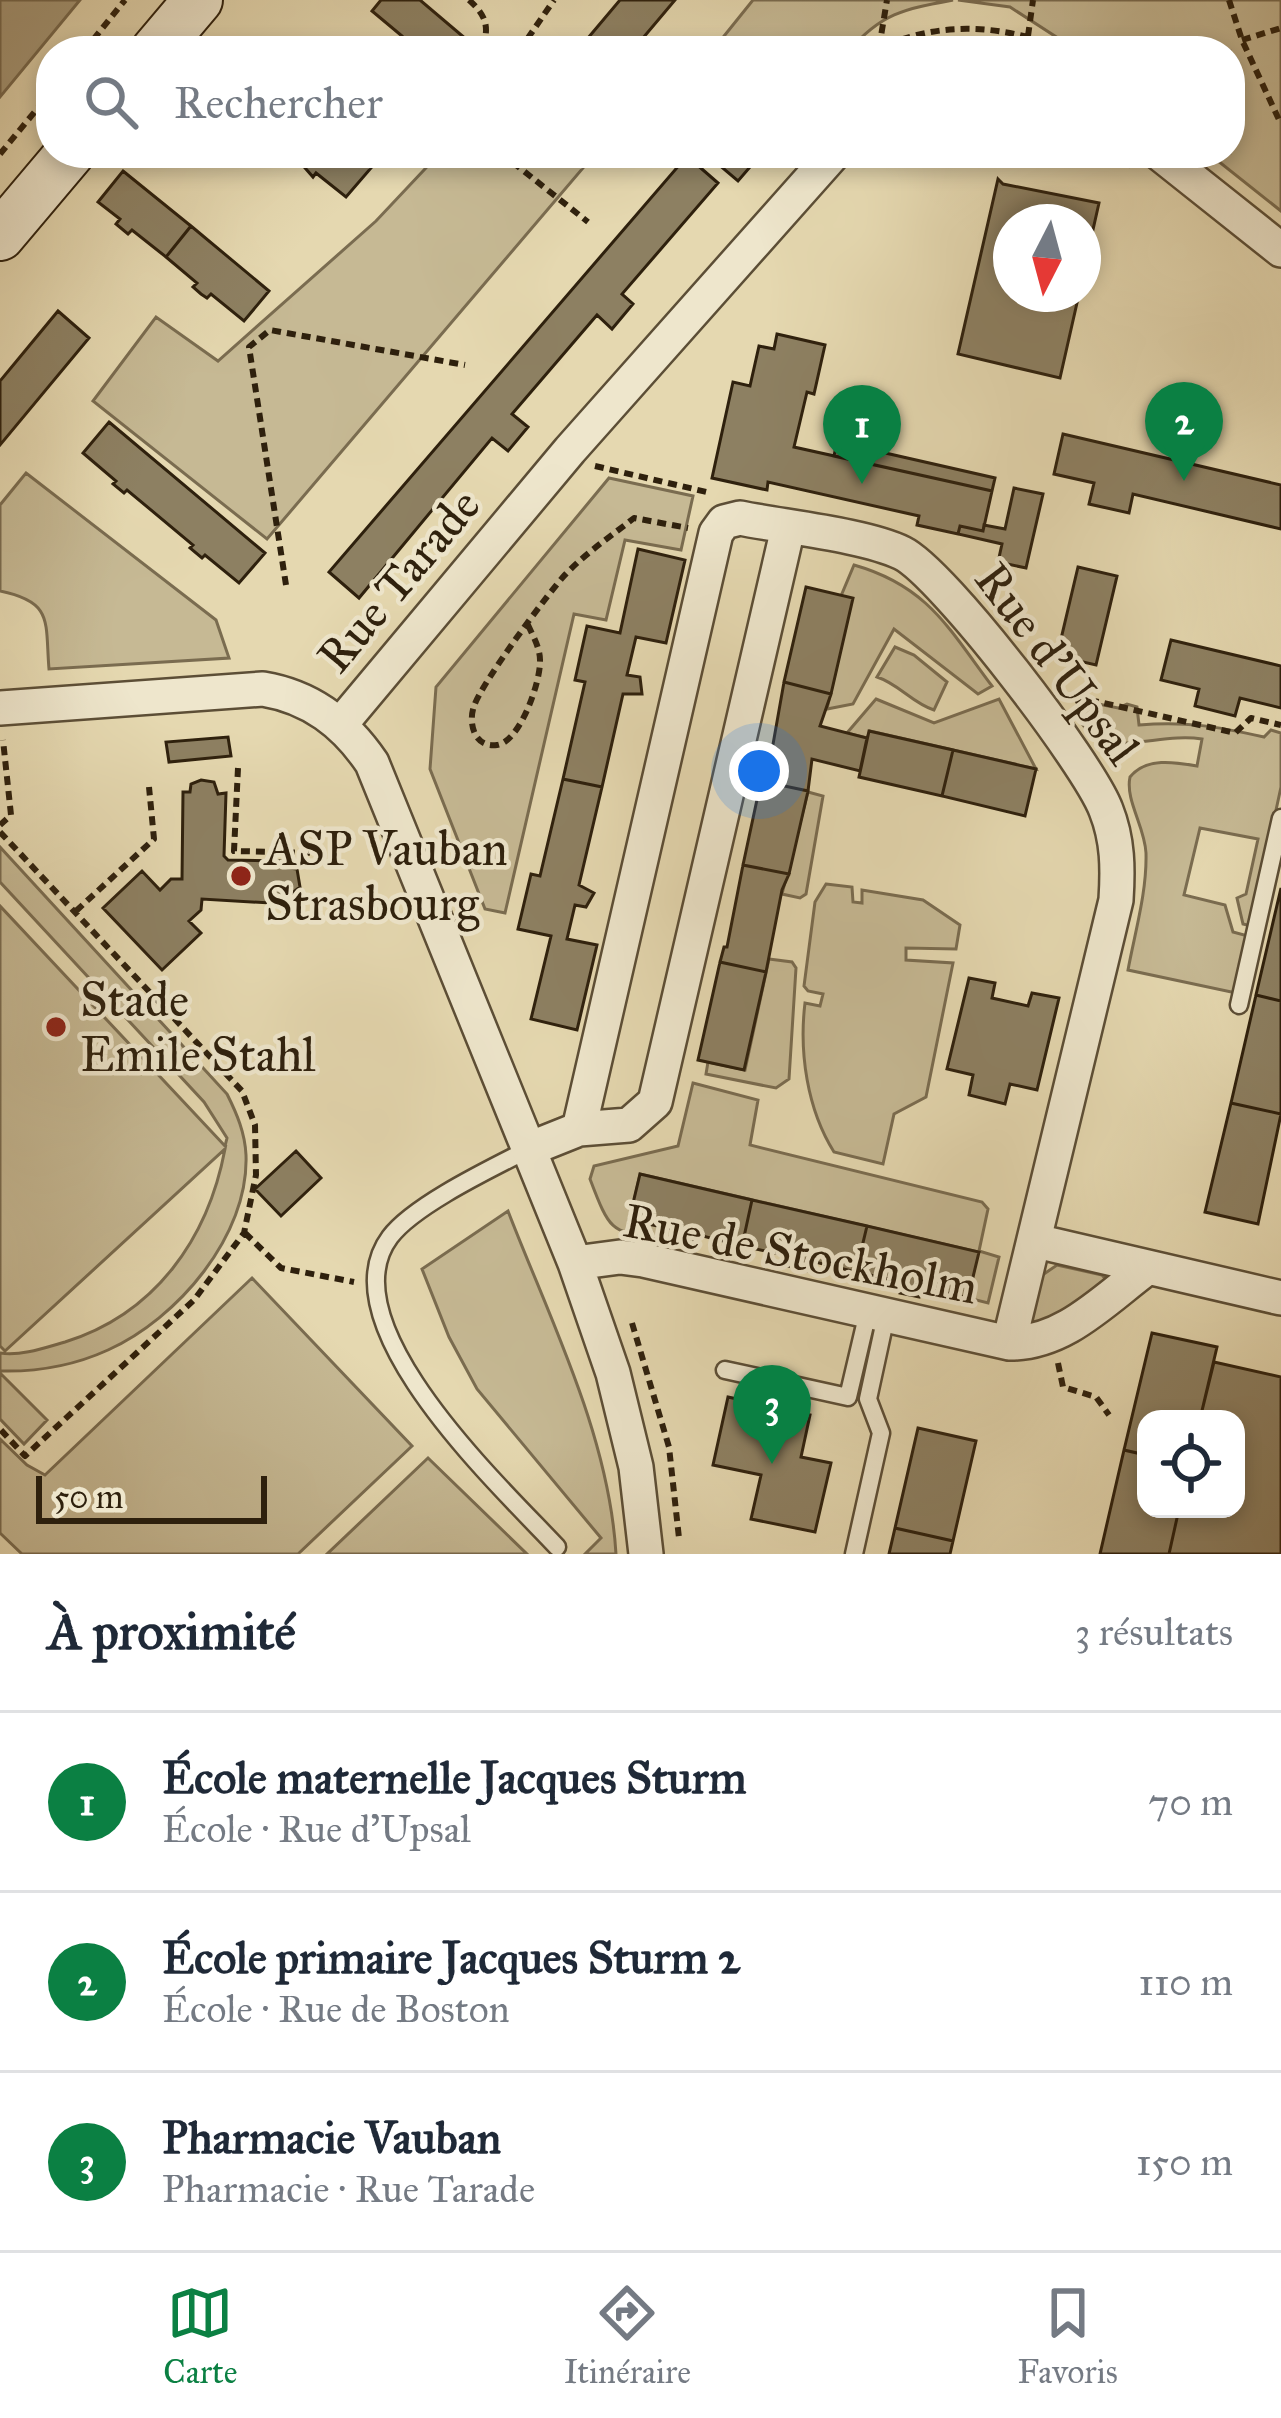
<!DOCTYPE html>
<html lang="fr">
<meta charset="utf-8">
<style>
body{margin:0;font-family:"IM FELL Great Primer",serif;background:#f6f6f7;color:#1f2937}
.controls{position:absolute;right:36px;bottom:36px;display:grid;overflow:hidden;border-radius:24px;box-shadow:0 6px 18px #0003}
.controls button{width:108px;height:108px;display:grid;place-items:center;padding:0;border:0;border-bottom:3px solid #e0e1e3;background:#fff;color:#1f2937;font:60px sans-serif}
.compass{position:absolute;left:993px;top:204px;width:108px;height:108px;border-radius:50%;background:#fff;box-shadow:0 6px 18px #0003;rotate:186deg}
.scale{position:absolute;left:36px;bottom:30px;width:231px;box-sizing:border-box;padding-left:12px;border:6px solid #2e200d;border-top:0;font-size:33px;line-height:42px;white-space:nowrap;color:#2e200d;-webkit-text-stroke:9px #eee6cc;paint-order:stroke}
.you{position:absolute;left:759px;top:771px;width:42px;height:42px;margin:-30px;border:9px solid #fff;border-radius:50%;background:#1a73e8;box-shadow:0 0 0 18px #1a73e833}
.badge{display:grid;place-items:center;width:78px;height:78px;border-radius:50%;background:#0b8043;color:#fff;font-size:39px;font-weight:700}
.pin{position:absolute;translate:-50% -99px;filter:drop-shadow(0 3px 6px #0008)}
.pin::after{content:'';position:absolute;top:63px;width:42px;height:36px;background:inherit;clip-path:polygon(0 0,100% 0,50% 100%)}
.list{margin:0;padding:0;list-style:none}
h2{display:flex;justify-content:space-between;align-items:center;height:156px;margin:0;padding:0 48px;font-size:51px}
h2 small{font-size:39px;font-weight:400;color:#747a83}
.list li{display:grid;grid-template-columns:78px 1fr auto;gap:36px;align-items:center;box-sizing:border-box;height:180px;padding:0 48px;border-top:3px solid #e0e1e3}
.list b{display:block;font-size:45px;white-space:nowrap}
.list p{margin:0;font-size:39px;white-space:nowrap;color:#747a83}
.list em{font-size:39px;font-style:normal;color:#747a83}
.icon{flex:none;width:66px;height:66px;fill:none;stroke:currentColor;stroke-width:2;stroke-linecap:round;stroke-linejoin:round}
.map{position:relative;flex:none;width:1281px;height:1554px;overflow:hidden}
.search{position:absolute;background:#fff;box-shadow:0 6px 18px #0003;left:36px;right:36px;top:36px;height:132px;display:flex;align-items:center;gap:30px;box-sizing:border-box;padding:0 42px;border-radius:48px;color:#747a83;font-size:45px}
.sheet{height:696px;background:#fff}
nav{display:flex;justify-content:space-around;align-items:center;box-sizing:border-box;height:168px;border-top:3px solid #e0e1e3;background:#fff;font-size:33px;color:#747a83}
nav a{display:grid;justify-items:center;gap:6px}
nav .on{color:#0b8043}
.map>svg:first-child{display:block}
</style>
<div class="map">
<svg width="1281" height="1554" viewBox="0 0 1281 1554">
<rect width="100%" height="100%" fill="#e5d8b0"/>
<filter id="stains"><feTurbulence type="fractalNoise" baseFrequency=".00167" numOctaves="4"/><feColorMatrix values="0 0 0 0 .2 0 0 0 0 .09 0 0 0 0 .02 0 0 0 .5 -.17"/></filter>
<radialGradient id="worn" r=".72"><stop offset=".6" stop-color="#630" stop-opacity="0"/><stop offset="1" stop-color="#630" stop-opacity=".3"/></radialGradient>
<!-- green -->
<path fill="#c6b994" stroke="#7a6c50" stroke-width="3" d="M753,0H953C905,9 881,13 849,51H712Z
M958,0H1281V211L1208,153H1230V51H1078L1010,7Z
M440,153H566L583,168L267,539L93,401L156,317L218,361L376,221Z
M26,473L216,620L229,658L49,669C45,622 54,602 0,591V505Z
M609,478L693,496L681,550L625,540L606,620L574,614L505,913L485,909L430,769L436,687Z
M854,565C928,586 949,629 992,686L978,694L894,629L853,704L827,709L852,599L841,596Z
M895,647L914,655L947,682L934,710C912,703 899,684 877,677Z
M876,699L934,723L999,699L1036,769L870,731L867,738L847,733Z
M1088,702L1118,708L1127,704L1137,707L1139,725C1184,721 1215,726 1264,737L1271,730L1281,733V787L1251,926L1243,924L1237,898L1246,894L1258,839L1200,828L1184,895L1225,905L1233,932L1248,936L1236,993L1128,970C1135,932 1147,892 1146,853C1145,827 1125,800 1130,777C1146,757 1175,762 1197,766L1202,739C1167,733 1129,750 1095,740L1075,715Z
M808,792L823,796L806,894L800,898L782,894Z
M0,847L227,1094C237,1114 245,1133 246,1155C249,1236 177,1319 108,1350C73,1366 38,1372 0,1371V1353C22,1356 44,1348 65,1342C155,1314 208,1239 225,1149L5,1351L0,1346V906L225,1146L227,1138L204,1102L0,882Z
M826,884L852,887L853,902L862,903V890L923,900L960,925L956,949L906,948V960L953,963L926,1097L894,1114L883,1164L834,1152C807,1109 799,1052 805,1003L820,1006L823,994L808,991L804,986L815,902Z
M769,959L792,962L796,968L789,1079L776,1088L706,1074L708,1062L745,1070Z
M693,1083L758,1100L750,1145L982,1202L988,1209L979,1251L999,1257L988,1303L968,1298L978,1252L640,1174L630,1219L677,1230L675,1241C612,1230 613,1240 590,1179L594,1166L678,1146Z
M508,1211C550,1320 609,1435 616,1554H585L601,1538L477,1389L449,1337L422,1269Z
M1057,1265L1102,1275L1109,1283L1056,1325H1030L1041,1276Z
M252,1278L412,1446L298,1554H22L0,1533V1439L27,1465L45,1475Z
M0,1373L47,1420L24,1444L0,1419Z
M428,1458L527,1554H327Z"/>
<!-- water -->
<path fill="#a79979" stroke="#77694e" stroke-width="3" d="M0,0H80L0,97Z"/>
<!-- building -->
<path fill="#8d8062" stroke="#2e200d" stroke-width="3" d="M381,0H420L473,45L468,51H420L416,47L411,51L400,41L402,36L372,11Z
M620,0H675L632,51H577Z
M292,153H353L371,168L346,197L316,173L313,177Z
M705,153H762L738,181Z
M687,156L718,183L622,294L633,304L612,329L597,315L512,414L528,427L508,451L492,438L359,598L329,572Z
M123,171L191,226L166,257L132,230L128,234L116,224L120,219L98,202Z
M998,179L1003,184L1099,203L1083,274V222H1011V294H1079L1060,378L958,354Z
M191,226L269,291L244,321L211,294L207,298L201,294L193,287L197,283L166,257Z
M58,311L89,338L0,445V381Z
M777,334L825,345L814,394L807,392L794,447L992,491L983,531L960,526L958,534L917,525L919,516L768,482L767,490L712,478L733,382L750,386L759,346L774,349Z
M109,422L265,553L239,583L205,555L202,558L190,548L193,545L127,490L124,493L113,484L116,481L83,453Z
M1063,434L1281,485V529L1133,494L1129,513L1089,504L1094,483L1054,474Z
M837,442L995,478L992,491L834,456Z
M1014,488L1043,494L1026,568L998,562L1002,544L958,534L960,526L983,531L984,525L1005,529Z
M638,549L685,560L666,643L636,637L627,675L640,677L642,694H623L602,787L563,779L585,682L575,680L587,626L620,633Z
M1078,567L1117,576L1096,665L1057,656Z
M806,587L853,598L831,694L784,682Z
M1171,640L1281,666V708L1240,698L1235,716L1195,706L1199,689L1161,680Z
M784,682L831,694L820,726L867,738L860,771L812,759L808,791L761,781L765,766L769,767Z
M869,731L953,750L942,796L859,777Z
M228,737L231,756L169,762L166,742Z
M953,750L1036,769L1025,816L942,796Z
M563,779L602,787L579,885L594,893L586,907L575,905L567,939L597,945L577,1030L531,1019L551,936L518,929L531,874L540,876Z
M201,780L214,782L218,794L226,793L224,856L228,860L288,861V868L297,869L300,887L287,897V904L202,899L201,910L189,921L201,933L162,970L103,908L142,871L160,890L171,879H182L183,792H190L191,784Z
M761,781L808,791L789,874L743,865Z
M743,865L789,874L782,890L766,972L720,962L724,947H727Z
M1281,888V1001L1256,995Z
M720,962L766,972L744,1070L698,1060Z
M969,978L995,983L992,998L1028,1006L1032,993L1059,998L1037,1090L1010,1084L1005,1104L969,1095L973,1075L947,1069Z
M1256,995L1281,1001V1114L1231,1103Z
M1231,1103L1281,1114L1258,1224L1205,1212Z
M296,1151L321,1178L281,1216L255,1189Z
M640,1174L752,1200L742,1246L695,1234L693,1245L675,1241L677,1230L629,1220Z
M752,1200L867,1226L856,1272L807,1260L806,1271L788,1266L789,1256L742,1246Z
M867,1226L979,1252L968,1298L920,1286L919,1297L910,1295L900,1293L902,1282L856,1272Z
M1152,1333L1217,1347L1200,1419H1146V1455L1124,1450Z
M1214,1362L1281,1377V1554H1169L1179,1509H1236V1419H1200Z
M728,1397L810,1415L801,1457L831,1463L815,1532L751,1519L761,1475L713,1465Z
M918,1428L976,1441L953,1541L895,1528Z
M1124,1450L1146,1455V1509H1179L1169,1554H1100Z
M895,1528L953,1541L950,1554H889Z"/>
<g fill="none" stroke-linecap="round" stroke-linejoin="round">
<!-- service casing -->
<g stroke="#5c4e36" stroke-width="21">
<path id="service" d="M1239,1005L1281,818
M529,1149C492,1168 414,1205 390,1237C325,1324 503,1489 557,1547
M725,1370L848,1397L868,1312
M854,1554L881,1433L868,1399L886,1316"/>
</g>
<!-- minor casing -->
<g stroke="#5c4e36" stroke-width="38">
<path id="minor" d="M1159,153L1281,250
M0,708L263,689C311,697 345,723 372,763L575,1263L613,1373L636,1467L646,1554
M340,725L570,450L834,153
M579,1129L716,533L724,522L740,518C784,527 865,535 902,553C943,573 1089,764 1106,810C1118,840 1118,869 1116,900L1009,1343
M529,1149L579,1129L629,1125L655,1102L788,528
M1036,1241L1281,1298
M575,1263L620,1257L643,1260L1009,1343C1064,1344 1105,1299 1147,1268"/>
</g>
<!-- secondary casing -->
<g stroke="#2e200d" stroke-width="52">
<path id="secondary" d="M155,51L198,0
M0,236L70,153"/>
</g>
<!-- path -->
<path stroke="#2e200d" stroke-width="6" stroke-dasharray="9 6" stroke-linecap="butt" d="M469,0C488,17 489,28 482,51
M1229,0L1242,40L1281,124
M1028,36L1033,0
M1242,40L1281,28
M879,48L887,0
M84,51L125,0
M519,51L554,0
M874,51C938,19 1004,24 1068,51
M501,153L588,222
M1115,153L1131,166
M0,154L51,92
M595,466L711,493
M286,585L249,347L270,330L465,365
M528,625C533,636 540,648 540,660C541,681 520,742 497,745C474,748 468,723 474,706C483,681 544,599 563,577C584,554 610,537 634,518L688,528
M1076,704L1086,699L1235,733L1251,718L1281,725
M238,768L234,851L321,853
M0,825L11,815L3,740
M0,832L242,1091L255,1125L256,1175L244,1233L194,1300L25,1456L0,1429
M76,911L154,839L149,787
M245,1233L281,1268L354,1282
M632,1323L669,1447L679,1538
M1058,1363L1063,1387L1096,1397L1109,1415"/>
<!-- service -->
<use href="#service" stroke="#eee6cc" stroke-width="16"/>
<!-- minor -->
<use href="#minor" stroke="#eee6cc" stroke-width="33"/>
<!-- secondary -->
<use href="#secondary" stroke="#eee6cc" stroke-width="48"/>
</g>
<!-- markers -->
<g fill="#8f2418" stroke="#eee6cc" stroke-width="4.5">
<circle cx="241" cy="876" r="12"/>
<circle cx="56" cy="1027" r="12"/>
</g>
<g text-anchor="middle" stroke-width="9" stroke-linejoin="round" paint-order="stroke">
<!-- street labels -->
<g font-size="48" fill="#2e200d" stroke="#eee6cc">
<text transform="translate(398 580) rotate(-50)" y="17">Rue Tarade</text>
<text transform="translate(1058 663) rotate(53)" y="17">Rue d'Upsal</text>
<text transform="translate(801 1253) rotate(11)" y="17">Rue de Stockholm</text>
</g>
<!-- poi labels -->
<g font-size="48" fill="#2e200d" stroke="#eee6cc" text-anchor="start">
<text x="265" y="865">ASP Vauban<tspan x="265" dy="55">Strasbourg</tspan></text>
<text x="80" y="1016">Stade<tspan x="80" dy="55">Emile Stahl</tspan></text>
</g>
</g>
<rect width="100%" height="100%" filter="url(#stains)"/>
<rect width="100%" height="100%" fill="url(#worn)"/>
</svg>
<div class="controls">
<button><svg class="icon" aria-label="locate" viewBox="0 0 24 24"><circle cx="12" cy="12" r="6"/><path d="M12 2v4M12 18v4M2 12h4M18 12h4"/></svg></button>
</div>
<svg class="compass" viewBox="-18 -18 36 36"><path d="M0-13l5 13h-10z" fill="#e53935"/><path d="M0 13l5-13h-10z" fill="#747a83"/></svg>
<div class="scale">50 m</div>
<div class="you"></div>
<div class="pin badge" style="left:862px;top:484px">1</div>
<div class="pin badge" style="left:1184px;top:481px">2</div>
<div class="pin badge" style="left:772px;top:1464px">3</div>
<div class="search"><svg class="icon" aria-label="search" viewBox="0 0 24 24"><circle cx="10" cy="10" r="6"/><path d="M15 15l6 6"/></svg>Rechercher</div>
</div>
<section class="sheet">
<h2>À proximité<small>3 résultats</small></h2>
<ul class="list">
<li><span class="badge">1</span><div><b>École maternelle Jacques Sturm</b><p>École · Rue d'Upsal</p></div><em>70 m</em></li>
<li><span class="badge">2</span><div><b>École primaire Jacques Sturm 2</b><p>École · Rue de Boston</p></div><em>110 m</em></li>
<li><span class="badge">3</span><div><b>Pharmacie Vauban</b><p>Pharmacie · Rue Tarade</p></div><em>150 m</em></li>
</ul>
</section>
<nav>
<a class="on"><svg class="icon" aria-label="map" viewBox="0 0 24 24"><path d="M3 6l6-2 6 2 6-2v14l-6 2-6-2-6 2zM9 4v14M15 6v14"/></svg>Carte</a>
<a><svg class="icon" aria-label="directions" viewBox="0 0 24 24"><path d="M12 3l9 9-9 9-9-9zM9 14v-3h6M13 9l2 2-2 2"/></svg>Itinéraire</a>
<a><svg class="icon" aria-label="saved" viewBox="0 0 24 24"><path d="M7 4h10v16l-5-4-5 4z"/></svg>Favoris</a>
</nav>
